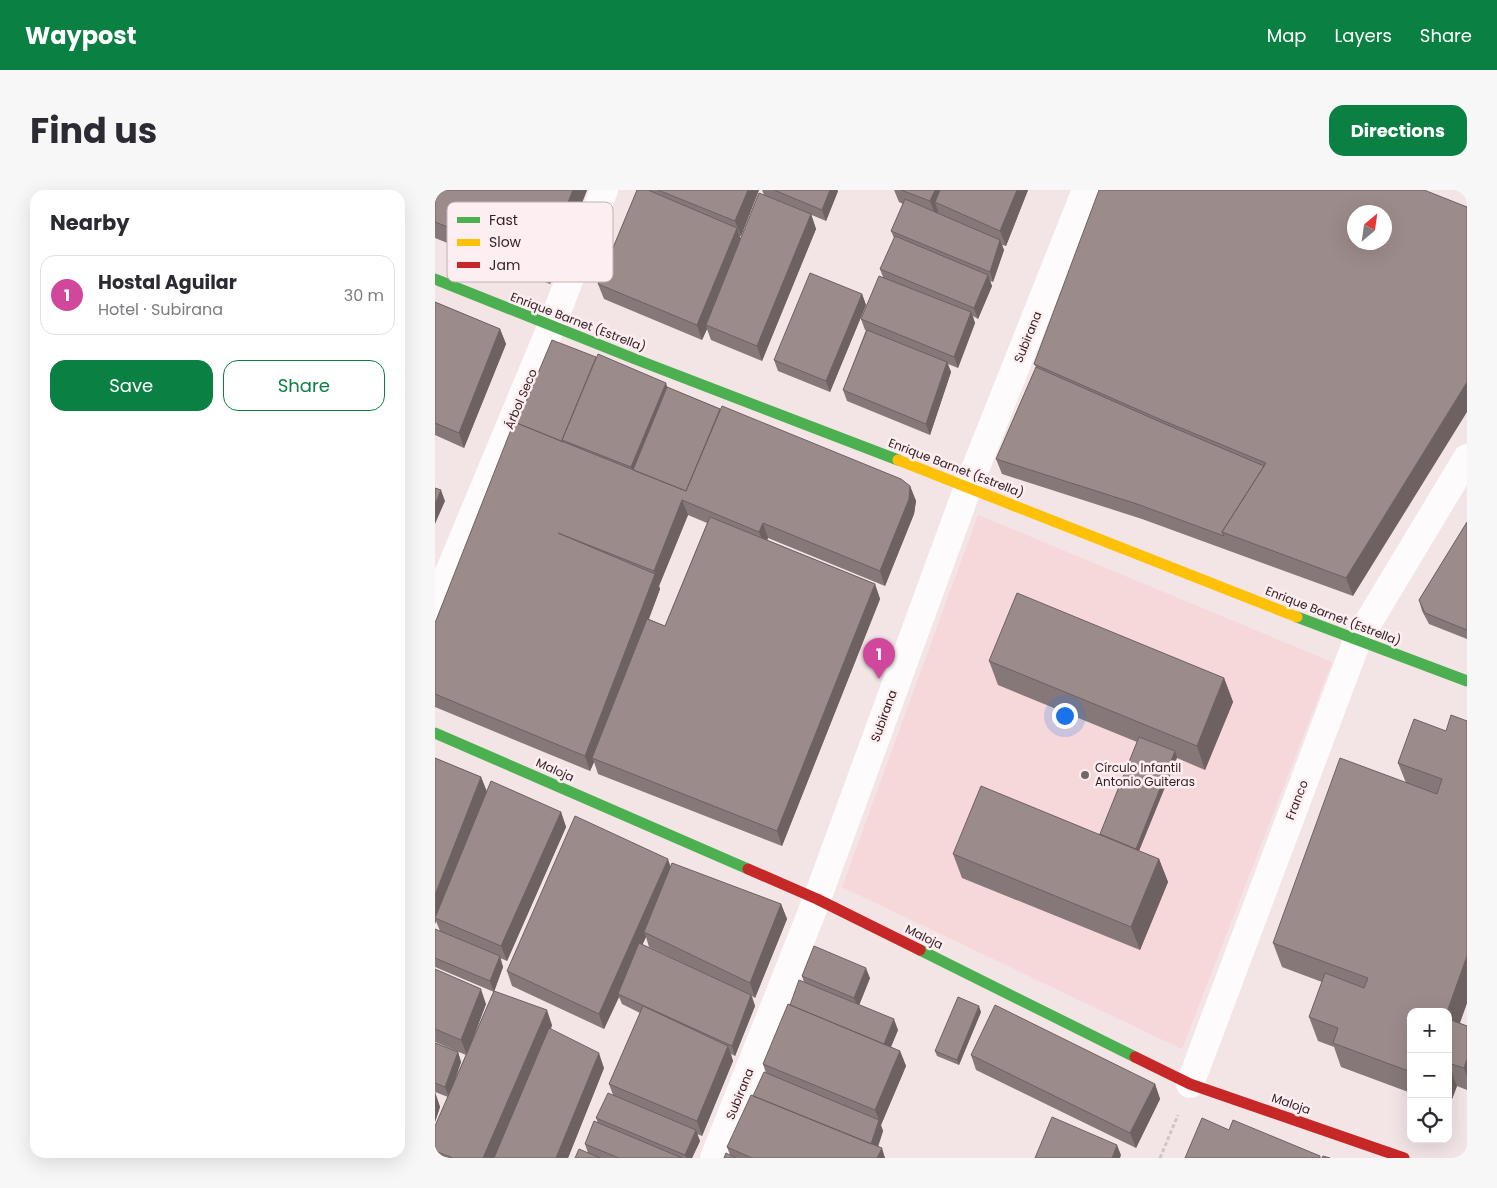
<!DOCTYPE html>
<meta charset="utf-8">
<style>
body{margin:0;font-family:Poppins,sans-serif;background:#f7f7f7;color:#2b2b33}
.controls{position:absolute;right:15px;bottom:15px;display:grid;overflow:hidden;border-radius:10px;box-shadow:0 5px 20px #0002}
.controls button{width:45px;height:45px;display:grid;place-items:center;padding:0;border:0;border-bottom:1px solid #e1e1e2;background:#fff;color:#2b2b33;font:25px sans-serif}
.compass{position:absolute;left:912px;top:15px;width:45px;height:45px;border-radius:50%;background:#fff;box-shadow:0 5px 20px #0002;rotate:29deg}
.you{position:absolute;left:629px;top:525px;width:18px;height:18px;margin:-12px;border:4px solid #fff;border-radius:50%;background:#1a73e8;box-shadow:0 0 0 8px #1a73e833}
.badge{display:grid;place-items:center;width:32px;height:32px;border-radius:50%;background:#0b8043;color:#fff;font-size:16px;font-weight:700}
.pin{position:absolute;translate:-50% -41px;filter:drop-shadow(0 1px 2px #0008)}
.pin::after{content:'';position:absolute;top:26px;width:18px;height:15px;background:inherit;clip-path:polygon(0 0,100% 0,50% 100%)}
.list{margin:0;padding:0;list-style:none}
h2{display:flex;justify-content:space-between;align-items:center;height:65px;margin:0;padding:0 20px;font-size:21px}
h2 small{font-size:16px;font-weight:400;color:#7c7c81}
.list li{display:grid;grid-template-columns:32px 1fr auto;gap:15px;align-items:center;box-sizing:border-box;height:80px;margin:0 10px 10px;padding:0 10px;border:1px solid #e1e1e2;border-radius:15px}
.list b{display:block;font-size:19px;white-space:nowrap}
.list p{margin:0;font-size:16px;white-space:nowrap;color:#7c7c81}
.list em{font-size:16px;font-style:normal;color:#7c7c81}
.actions{display:flex;gap:10px;padding:15px 20px}
.actions a{flex:1;padding:11px 0;border:1px solid #0b8043;border-radius:15px;text-align:center;font-size:18px;color:#0b8043}
.actions .main{background:#0b8043;color:#fff}
.icon{flex:none;width:28px;height:28px;fill:none;stroke:currentColor;stroke-width:2;stroke-linecap:round;stroke-linejoin:round}
.map{position:relative;flex:none;width:1032px;height:968px;overflow:hidden;border-radius:15px}
header{display:flex;align-items:center;gap:30px;box-sizing:border-box;height:70px;padding:0 25px;background:#0b8043;color:#fff}
header strong{font-size:24px}
nav{display:flex;gap:28px;margin-inline-start:auto;font-size:18px}
.intro{display:flex;align-items:center;justify-content:space-between;box-sizing:border-box;height:120px;padding:0 30px}
h1{margin:0;font-size:35px}
.button{padding:12px 22px;border-radius:15px;background:#0b8043;color:#fff;font-size:18px;font-weight:700}
main{display:flex;gap:30px;padding:0 30px}
aside{flex:1;background:#fff;border-radius:15px;box-shadow:0 5px 20px #0002}
.map>svg:first-child{display:block}
</style>
<header>
<strong>Waypost</strong>
<nav><a>Map</a><a>Layers</a><a>Share</a></nav>
</header>
<div class="intro"><h1>Find us</h1><a class="button">Directions</a></div>
<main>
<aside>
<h2>Nearby<small></small></h2>
<ul class="list">
<li><span class="badge" style="background:#d1479c">1</span><div><b>Hostal Aguilar</b><p>Hotel · Subirana</p></div><em>30 m</em></li>
</ul>
<div class="actions"><a class="main">Save</a><a>Share</a></div>
</aside>
<div class="map">
<svg width="1032" height="968" viewBox="0 0 1032 968">
<rect width="100%" height="100%" fill="#f3e4e6"/>
<!-- built -->
<path fill="#f6d7da" d="M543,325L897,472L747,859L407,697Z"/>
<g fill="none" stroke-linecap="round" stroke-linejoin="round">
<!-- path -->
<path stroke="#cdc5c6" stroke-width="3" stroke-dasharray="4 2.5" stroke-linecap="butt" d="M725,968L743,925"/>
<!-- street -->
<path stroke="#fdfbfb" stroke-width="28" d="M0,416L116,137L169,0
M755,894L922,451L1032,268
M279,968L382,709L533,297L651,0"/>
<!-- fast -->
<path stroke="#4caf50" stroke-width="11" d="M0,89L200,169L463,270
M862,427L1032,491
M0,543L313,679
M485,760L700,867"/>
<!-- slow -->
<path stroke="#ffc107" stroke-width="11" d="M463,270L862,427"/>
<!-- jam -->
<path stroke="#c62828" stroke-width="11" d="M313,679L382,709L485,760
M700,867L755,894L969,968"/>
</g>
<!-- wall -->
<path fill="#867878" fill-rule="evenodd" d="M0,0H152L115,94L0,48Z
M202,0H324L306,46H305L306,49L376,24L381,39L327,171L276,150L272,139L267,150L169,109L163,94Z
M327,0H402L403,1L391,31L329,5Z
M459,0H593L571,56L567,55L569,60L558,92L555,91L557,96L543,129L538,126L540,133L523,178L513,174L516,182L495,245L412,211L408,200L431,140H430L426,129L448,87L445,79L459,48L456,41L468,14L464,12Z
M989,0L918,406L707,329L567,284L561,269L601,177L599,174Z
M427,104L431,115L395,202L343,181L339,170Z
M0,112L65,139L71,154L29,258L0,245Z
M232,197L475,296L481,311L479,324L450,396L333,348L332,350L440,394L445,409L347,656L163,584L159,572L155,581L0,517V433L82,233ZM253,325L272,333L230,436L214,429L225,399L224,396Z
M1032,332V449L994,434L987,421L984,410Z
M554,471L789,488L798,512L770,580L742,568L704,661L724,669L733,692L705,760L527,688L518,664L665,644L702,552L563,495Z
M1032,531V813L1025,833L1032,836V900L1022,896L1014,917H1013V822H976V903L906,877L899,857L883,851L874,827L887,792L847,777L838,753L971,593L963,573L1011,541Z
M0,568L46,587L52,602L126,622L131,637L72,771L65,768L68,777L59,801L117,835L116,839L169,878L133,968H0V936L13,907L0,902L5,917L0,932V853L23,862L26,872L19,892L31,865L0,852V779L51,814L37,851L59,802L0,777V739L5,741L1,731L0,734Z
M236,677L346,714L352,729L320,808L317,806L320,816L300,866L296,864L298,871L267,946L262,944L265,951L257,968H140L153,963L150,954L163,933L161,928L178,905L174,894L205,823L187,814L184,807L169,839L77,796L72,781ZM211,747L214,757L278,788L207,754Z
M367,786L435,788L424,815L463,840L456,857L465,861L471,876L446,935L448,941L443,957L450,968H289L295,965L292,957L331,883L328,874L355,815L369,792Z
M546,822L524,875L502,866L500,861Z
M536,865L720,894L725,909L701,958L541,880Z"/>
<!-- shaded-wall -->
<path fill="#6d6161" d="M138,0H152L115,94L108,75Z
M313,0H324L306,46L300,31Z
M395,0H402L403,1L391,31L387,20Z
M500,0H511L500,12L503,21L501,26L495,11Z
M582,0H593L571,56L565,41Z
M376,24L381,39L327,171L322,156Z
M302,38L307,53L271,135L272,139L267,150L262,135Z
M565,50L569,60L558,92L555,82Z
M553,85L557,96L543,129L539,118Z
M427,104L431,115L395,202L391,191Z
M536,122L540,133L523,178L519,167Z
M65,139L71,154L29,258L24,243Z
M512,172L516,182L495,245L491,234Z
M1032,192V222L918,406L911,388Z
M231,193L236,208L198,282L196,277Z
M475,296L481,311L479,324L450,396L445,381Z
M6,300L10,311L0,334V314Z
M247,310L253,325L224,396L225,399L160,569L157,568L159,572L155,581L150,566L220,384L219,381Z
M328,333L333,348L330,357L324,342Z
M440,394L445,409L347,656L342,641Z
M789,488L798,512L770,580L762,556Z
M740,561L742,567L697,678L695,672Z
M46,587L52,602L0,728L1,731L0,734V705Z
M126,622L131,637L72,771L66,756Z
M233,669L238,684L209,742L211,747L185,805L183,804L184,807L169,839L164,824Z
M724,669L733,692L705,760L696,737Z
M346,714L352,729L320,808L315,793Z
M65,766L68,777L59,802L55,791Z
M1032,766V813L1018,851L1013,838V822H1012Z
M431,778L435,788L423,818L419,808Z
M46,799L51,814L32,865L26,850Z
M316,805L320,816L300,866L297,856Z
M544,816L546,822L524,875L522,870Z
M112,820L117,835L60,968H48Z
M459,829L463,840L452,866L448,856Z
M293,856L298,871L267,946L262,931Z
M465,861L471,876L446,935L440,920Z
M23,862L26,872L14,908L10,897Z
M164,863L169,878L133,968H121Z
M1032,869V887L1029,878Z
M1013,872L1022,896L1014,917L1013,914Z
M720,894L725,909L701,958L695,943Z
M0,902L5,917L0,932Z
M444,930L448,941L440,965L436,955Z
M261,940L265,951L257,968H251L250,965Z
M682,955L686,965L685,968H677Z
M447,958L450,968H442Z"/>
<!-- building -->
<path fill="#9c8b8b" stroke="#6d6161" fill-rule="evenodd" d="M0,0H138L108,75L0,32Z
M202,0H213L302,38L262,135L163,94Z
M223,0H313L300,31Z
M339,0H395L387,20Z
M466,0H500L495,11Z
M505,0H582L565,41L500,12Z
M664,0H989L1032,17V192L911,388L787,342L831,273L729,231L599,174ZM920,22H950V52H920Z
M324,3L376,24L322,156L271,135Z
M470,9L565,50L555,82L456,41Z
M460,46L553,85L539,118L445,79Z
M375,83L427,104L391,191L339,170Z
M444,86L536,122L519,167L426,129Z
M0,112L65,139L24,243L0,233Z
M432,140L512,172L491,234L408,200Z
M117,150L161,167L127,250L128,252L82,233Z
M163,164L231,193L196,277L127,250Z
M601,177L730,234L829,276L787,342L789,346L702,314L561,269Z
M232,197L285,219L251,301L198,280Z
M287,216L466,289L475,296L474,309L445,381L328,333L324,342L247,310L219,381L123,343L220,384L150,566L0,504V433L79,232L251,301Z
M0,298L6,300L0,314Z
M275,327L440,394L342,641L157,568L212,429L230,436Z
M1032,332V440L990,423L984,410Z
M582,403L789,488L762,556L554,471Z
M1016,525L1032,531V766L1012,822H976V882L898,853L903,838L874,827L890,783L929,798L933,788L838,753L905,568L1002,604L1007,589L963,573L979,529L1011,541Z
M704,547L740,561L701,659L665,644Z
M0,568L46,587L0,705Z
M56,591L126,622L66,756L0,728Z
M546,596L724,669L696,737L518,664Z
M140,626L233,669L164,824L72,781Z
M237,673L346,714L315,793L209,742Z
M0,739L65,766L55,791L0,768Z
M204,753L316,805L297,856L183,804Z
M379,756L431,778L419,808L367,786Z
M0,779L46,799L26,850L0,839Z
M364,790L459,829L449,854L355,815Z
M59,801L112,820L48,968H18L0,961V936Z
M523,807L544,816L522,870L500,861Z
M353,814L465,861L440,920L328,874Z
M560,815L720,894L695,943L536,865Z
M208,816L293,856L262,931L174,894Z
M1013,829L1032,836V869L1029,878L1013,873Z
M114,838L164,863L121,968H59Z
M0,853L23,862L10,897L0,893Z
M329,882L444,930L436,954L318,906Z
M173,903L261,940L250,965L161,928Z
M316,905L447,958L442,968H317L292,957Z
M617,927L682,955L677,968H600Z
M767,928L794,940L798,930L885,966V968H750Z
M159,931L247,968H184L150,954Z
M144,959L165,968H140Z
M291,963L301,968H289Z
M888,966L895,968H887Z"/>
<!-- markers -->
<circle fill="#786366" stroke="#fdeff1" stroke-width="2" cx="650" cy="585" r="5"/>
<g text-anchor="middle" stroke-width="5" stroke-linejoin="round" paint-order="stroke">
<!-- street labels -->
<g font-size="12" fill="#351d21" stroke="#fdeff1">
<text transform="translate(143 132) rotate(21)" y="4">Enrique Barnet (Estrella)</text>
<text transform="translate(593 147) rotate(-68)" y="4">Subirana</text>
<text transform="translate(86 209) rotate(-67)" y="4">Árbol Seco</text>
<text transform="translate(521 278) rotate(21)" y="4">Enrique Barnet (Estrella)</text>
<text transform="translate(898 426) rotate(21)" y="4">Enrique Barnet (Estrella)</text>
<text transform="translate(449 526) rotate(-70)" y="4">Subirana</text>
<text transform="translate(120 580) rotate(24)" y="4">Maloja</text>
<text transform="translate(862 610) rotate(-69)" y="4">Franco</text>
<text transform="translate(489 747) rotate(26)" y="4">Maloja</text>
<text transform="translate(305 904) rotate(-68)" y="4">Subirana</text>
<text transform="translate(856 914) rotate(19)" y="4">Maloja</text>
</g>
<!-- poi labels -->
<g font-size="12" fill="#351d21" stroke="#fdeff1" text-anchor="start">
<text x="660" y="582">Círculo Infantil<tspan x="660" dy="14">Antonio Guiteras</tspan></text>
</g>
</g>
<!-- legend -->
<rect x="12" y="12" width="166" height="80" rx="8" fill="#fdeff1" stroke="#c1b0b3" stroke-width="1"/>
<rect x="22" y="27" width="23" height="6" fill="#4caf50"/>
<rect x="22" y="49" width="23" height="7" fill="#ffc107"/>
<rect x="22" y="72" width="23" height="6" fill="#c62828"/>
<g font-size="14" fill="#351d21">
<text x="54" y="35">Fast</text>
<text x="54" y="57">Slow</text>
<text x="54" y="80">Jam</text>
</g>
</svg>
<div class="controls">
<button>+</button>
<button>−</button>
<button><svg class="icon" aria-label="locate" viewBox="0 0 24 24"><circle cx="12" cy="12" r="6"/><path d="M12 2v4M12 18v4M2 12h4M18 12h4"/></svg></button>
</div>
<svg class="compass" viewBox="-18 -18 36 36"><path d="M0-13l5 13h-10z" fill="#e53935"/><path d="M0 13l5-13h-10z" fill="#7c7c81"/></svg>
<div class="you"></div>
<div class="pin badge" style="left:444px;top:489px;background:#d1479c">1</div>
</div>
</main>
